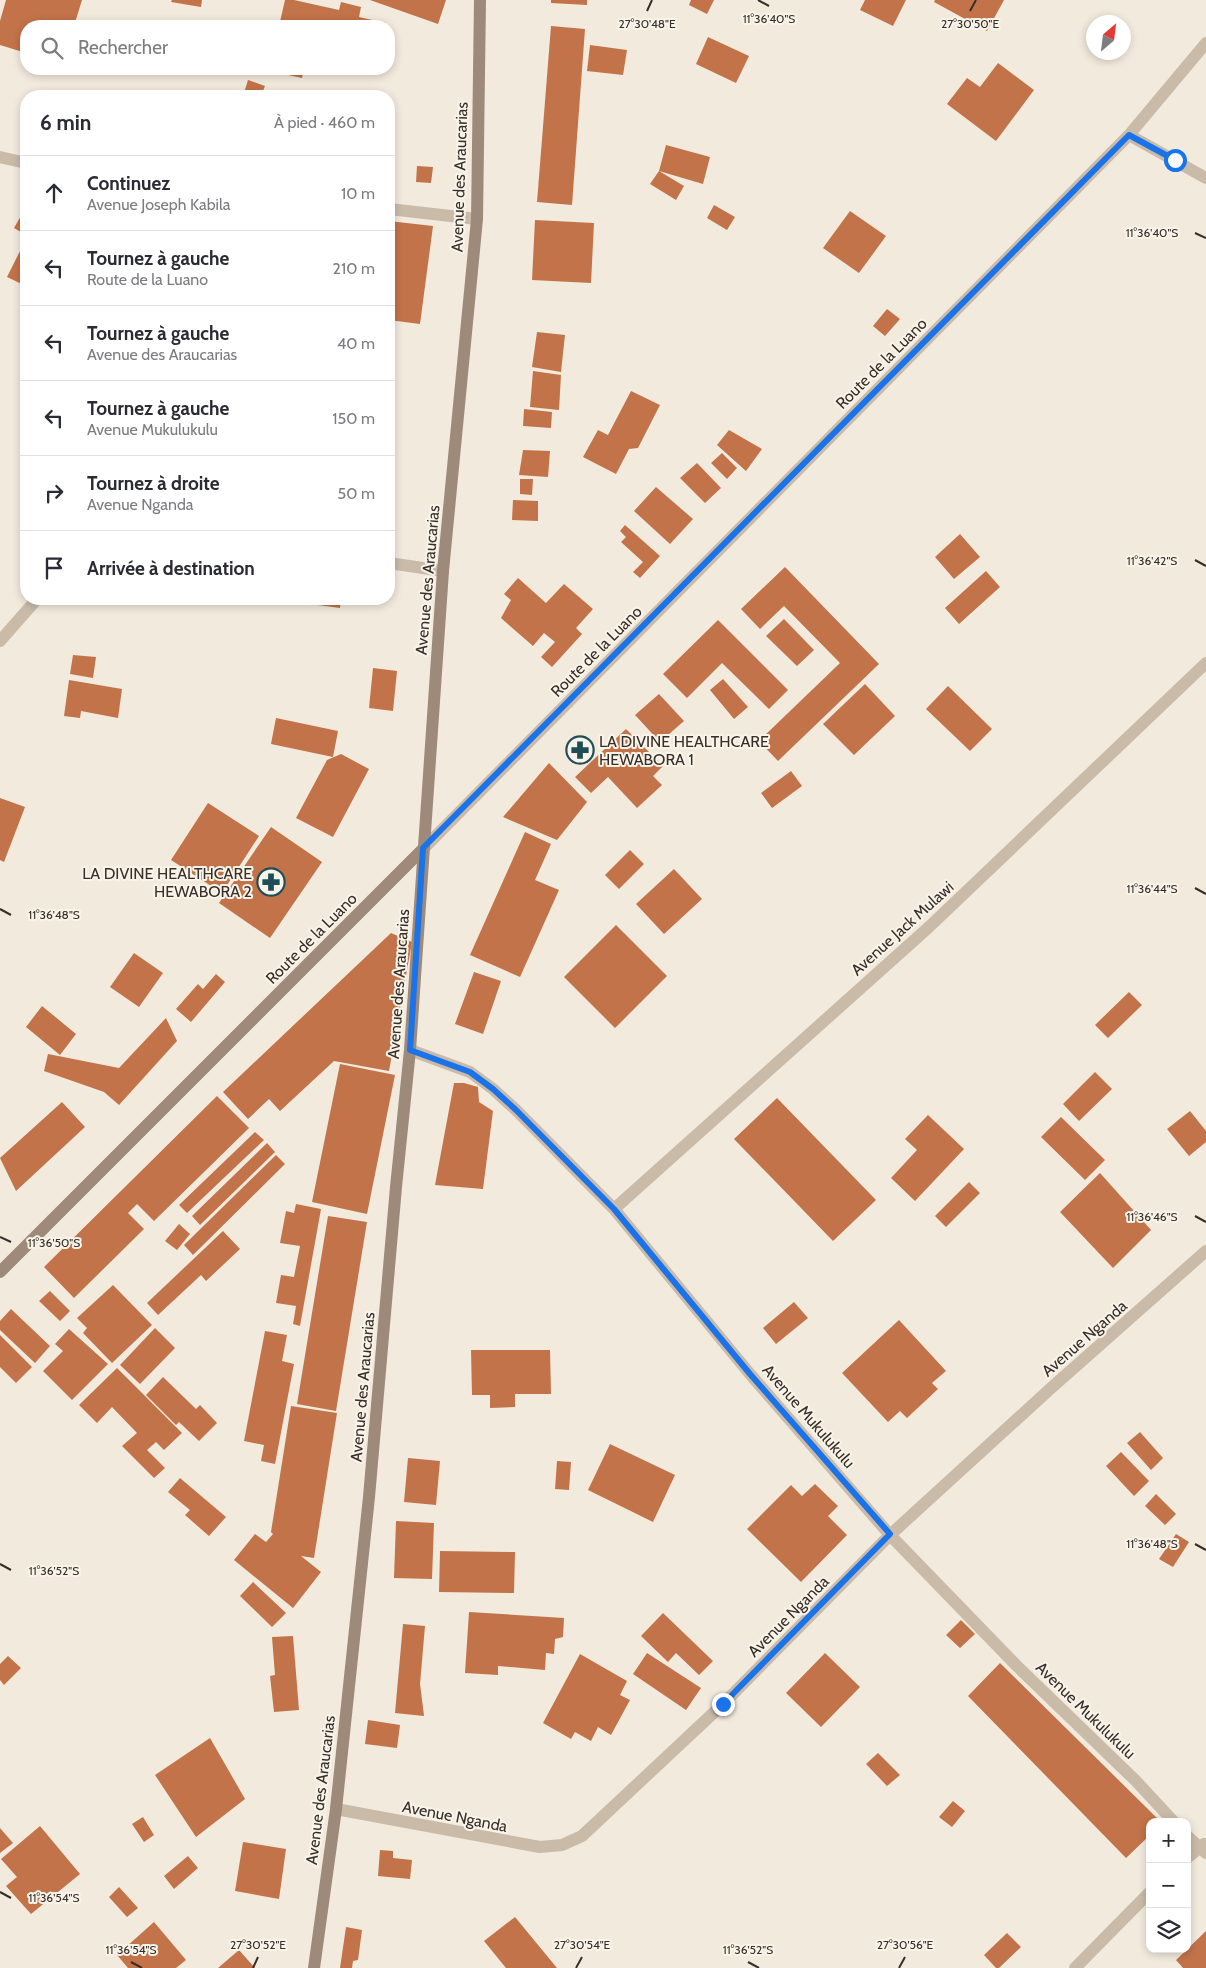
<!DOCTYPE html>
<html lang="fr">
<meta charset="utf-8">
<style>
body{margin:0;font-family:Cabin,sans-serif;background:#f2f2f3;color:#2b2b33}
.controls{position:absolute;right:15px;bottom:15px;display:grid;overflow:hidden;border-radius:10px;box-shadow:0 2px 8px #0003}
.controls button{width:45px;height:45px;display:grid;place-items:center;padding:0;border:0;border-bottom:1px solid #e1e1e2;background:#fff;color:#2b2b33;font:25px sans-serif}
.compass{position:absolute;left:1086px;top:15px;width:45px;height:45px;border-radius:50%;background:#fff;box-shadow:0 2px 8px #0003;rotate:28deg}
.stop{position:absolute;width:15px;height:15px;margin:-11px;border:4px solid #1a73e8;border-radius:50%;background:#fff}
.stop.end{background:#1a73e8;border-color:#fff;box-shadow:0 1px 5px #0008}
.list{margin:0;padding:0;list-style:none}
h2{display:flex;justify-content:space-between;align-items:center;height:65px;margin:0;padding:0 20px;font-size:21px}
h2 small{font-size:16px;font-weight:400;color:#7c7c81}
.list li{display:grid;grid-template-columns:32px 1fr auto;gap:15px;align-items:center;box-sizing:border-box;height:75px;padding:0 20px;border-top:1px solid #e1e1e2}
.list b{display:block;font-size:19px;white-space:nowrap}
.list p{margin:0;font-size:16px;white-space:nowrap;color:#7c7c81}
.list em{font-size:16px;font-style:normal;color:#7c7c81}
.icon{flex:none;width:28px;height:28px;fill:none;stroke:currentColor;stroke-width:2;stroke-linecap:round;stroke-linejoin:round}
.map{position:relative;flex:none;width:1206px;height:1968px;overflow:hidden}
.search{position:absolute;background:#fff;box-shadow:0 2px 8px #0003;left:20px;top:20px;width:375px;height:55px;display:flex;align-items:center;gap:12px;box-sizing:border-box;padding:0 18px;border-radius:20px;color:#7c7c81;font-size:19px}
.panel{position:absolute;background:#fff;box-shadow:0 2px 8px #0003;left:20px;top:90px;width:375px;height:515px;border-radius:20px}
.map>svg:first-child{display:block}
</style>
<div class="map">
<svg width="1206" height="1968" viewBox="0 0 1206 1968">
<rect width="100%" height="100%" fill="#f2eadd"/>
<!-- building -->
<path fill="#c37349" d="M6,0H82L74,26H26V53L0,45V21Z
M172,0H202L201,7L171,2Z
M285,0H294L339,10L341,2L361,7L359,17L386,23L385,26H279Z
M370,0H446L438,24Z
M551,0H587V5L551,3Z
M691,0H714L707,14L689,5Z
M865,0H906L893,26L860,10Z
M935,0H1004L987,31L934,2Z
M551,26L585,29L572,205L537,202Z
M708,37L749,56L736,83L696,64Z
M590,45L627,50L623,75L587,71Z
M998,63L1034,90L996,141L947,104L967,78L980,87Z
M270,69H304L302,78L270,71Z
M248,80L265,86L261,96H243Z
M666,145L710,157L703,184L659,171L684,186L676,200L650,184L659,171Z
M417,166L433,167L431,183L416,182Z
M714,205L735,217L727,230L707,218Z
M26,207V235L14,228Z
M850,211L886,236L859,273L823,248Z
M535,220L594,223L591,283L532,280Z
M389,221L433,226L420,324L389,320Z
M22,247L26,249V286L7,277Z
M887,309L900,319L885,336L873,326Z
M537,332L565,335L561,372L532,367Z
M533,371L561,375L559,410L530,407Z
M631,391L660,405L638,448L629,449L616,474L583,457L598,430L608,435Z
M524,409L552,412L551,428L523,426Z
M729,430L762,449L746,471L717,445Z
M523,450L550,451L548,477L519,475Z
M722,453L737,468L727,479L711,463Z
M697,463L721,488L705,503L680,478Z
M520,479H533L532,495L520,494Z
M656,487L693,519L670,544L634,511Z
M513,500L538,501V521L512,520Z
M625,525L660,556L640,578L633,572L643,562L621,542L626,537L620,531Z
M960,534L980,557L954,579L935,557Z
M785,567L879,664L778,761L759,741L840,663L784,606L760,629L741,609Z
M986,571L1000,587L959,624L945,608Z
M518,578L546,603L564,584L593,609L576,628L582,634L552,667L541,657L555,642L544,633L533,646L501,618L511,600L504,594Z
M288,599H341L340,608L288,601Z
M784,619L814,650L797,666L766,636Z
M718,620L788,690L769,709L722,663L687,698L663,674Z
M73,655L96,657L93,678L70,674Z
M373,668L397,671L393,711L369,708Z
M723,679L748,707L734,719L710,690Z
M69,680L122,689L118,718L81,711L80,718L64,716Z
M865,684L895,716L854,755L823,724Z
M948,686L992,729L970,751L926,709Z
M659,694L684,721L660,742L635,715Z
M276,718L338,731L333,757L271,744Z
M626,729L663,766L653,776L662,785L637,808L608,777L591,793L575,777Z
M341,754L369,769L333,837L296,818L327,760Z
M549,763L587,802L557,840L503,817Z
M791,771L802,786L772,808L761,793Z
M0,798L25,807L4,862L0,860Z
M208,803L259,836L222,893L171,860Z
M271,827L322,862L270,938L219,903Z
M525,832L551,844L535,880L559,890L520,977L470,955Z
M630,850L644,864L619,889L605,875Z
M674,869L702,899L664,934L636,904Z
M616,925L667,976L615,1028L564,977Z
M391,933L412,942L389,1071L334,1061L280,1111L269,1099L248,1119L223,1092Z
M134,953L163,973L139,1007L110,987Z
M474,972L501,981L483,1034L455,1024Z
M216,974L225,982L191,1022L176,1009L198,984L203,989Z
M1129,992L1142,1005L1108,1038L1095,1025Z
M42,1006L76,1034L60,1055L26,1027Z
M166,1018L177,1041L119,1105L104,1092L44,1071L48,1054L119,1068Z
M340,1064L395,1075L367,1214L312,1202Z
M1095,1072L1112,1089L1079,1121L1063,1104Z
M454,1083H464L478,1087L479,1102L493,1111L483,1189L435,1185Z
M217,1096L249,1128L154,1221L137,1204L128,1213L144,1229L74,1298L44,1267Z
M777,1098L876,1200L833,1241L734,1139Z
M62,1102L85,1127L16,1191L0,1158Z
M1190,1111L1206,1131V1142L1189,1156L1167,1129Z
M928,1115L964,1149L915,1201L891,1178L917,1150L905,1139Z
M1061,1117L1105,1160L1085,1180L1041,1137Z
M255,1132L264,1140L187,1213L179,1205Z
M267,1143L275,1152L200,1225L192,1216Z
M276,1155L285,1164L193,1255L184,1245Z
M1100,1173L1151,1230L1113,1268L1060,1212Z
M969,1182L980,1193L946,1227L935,1216Z
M296,1204L321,1209L300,1326L293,1324L296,1306L276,1303L281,1275L294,1277L300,1246L280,1243L286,1211L294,1213Z
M328,1216L367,1222L336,1411L297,1404Z
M179,1224L190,1234L177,1250L165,1241Z
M223,1231L240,1249L206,1281L201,1275L158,1315L147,1303Z
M113,1285L152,1325L112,1363L83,1333L87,1328L77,1318Z
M50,1291L70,1311L60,1321L39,1301Z
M794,1302L808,1318L776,1344L763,1328Z
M11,1309L50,1346L35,1363L0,1330V1321Z
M899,1320L946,1371L932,1383L938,1389L907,1418L900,1411L888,1422L842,1373Z
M155,1328L175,1348L140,1384L120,1365Z
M69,1329L108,1364L72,1400L43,1371L63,1351L55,1344Z
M265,1331L287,1335L282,1361L294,1364L275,1464L261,1461L264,1445L244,1441Z
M0,1335L32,1367L16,1383L0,1367Z
M471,1350H550L551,1394H515V1407L490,1408V1395H472Z
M117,1368L182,1433L164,1450L156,1442L147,1450L165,1468L154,1478L122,1446L137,1433L112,1407L97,1423L79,1405Z
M163,1377L196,1409L200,1405L217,1423L199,1441L179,1422L176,1425L146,1395Z
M291,1406L337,1413L314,1558L301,1556L321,1572L293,1608L234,1560L255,1534L266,1542L273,1534L271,1532Z
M1140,1432L1163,1458L1151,1470L1127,1443Z
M610,1444L675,1475L653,1522L588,1490Z
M1121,1452L1149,1481L1134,1496L1106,1466Z
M408,1458L440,1461L436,1505L404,1502Z
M557,1461L571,1462L569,1490L555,1489Z
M180,1478L226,1517L209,1536L185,1515L190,1510L168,1492Z
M815,1484L838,1506L828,1516L847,1535L801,1582L747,1529L791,1485L802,1496Z
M1156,1494L1176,1514L1165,1525L1145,1506Z
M396,1521L434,1523L432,1579L394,1578Z
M1176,1534L1189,1542L1173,1567L1159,1559Z
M440,1551L515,1552L514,1593L439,1592Z
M253,1582L286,1613L272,1627L240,1596Z
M469,1612L564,1618L563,1637L555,1639L554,1654L546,1653L545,1670L498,1666V1675L465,1673Z
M663,1613L713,1661L699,1675L676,1653L668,1662L641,1636Z
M961,1620L975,1634L960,1648L946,1635Z
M403,1624L425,1626L420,1684L424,1716L395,1713Z
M293,1636L299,1710L274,1712L270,1676L275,1675L272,1637Z
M647,1653L701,1688L686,1710L633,1674Z
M825,1653L860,1687L821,1727L786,1693Z
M580,1654L627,1681L620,1695L630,1700L611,1735L598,1727L591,1741L575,1732L571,1739L543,1723Z
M8,1656L21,1668L4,1685L0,1680V1664Z
M1000,1663L1161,1822H1150V1835L1126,1858L968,1696Z
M368,1720L400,1725L397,1748L365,1744Z
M210,1738L245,1799L196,1837L155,1775Z
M878,1753L900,1775L887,1786L866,1764Z
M953,1801L965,1811L952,1827L939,1817Z
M143,1817L154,1835L144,1842L132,1824Z
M40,1826L80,1874L31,1914L6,1886L17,1877L1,1859Z
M0,1828L13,1843L0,1853Z
M243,1842L286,1849L279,1899L235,1891Z
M380,1850L393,1851V1858L412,1860L410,1879L378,1876Z
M188,1856L198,1868L174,1889L164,1876Z
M119,1887L138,1908L127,1917L109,1897Z
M515,1917L557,1968H506L484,1941Z
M154,1922L186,1960L176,1968H128L117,1955Z
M346,1927L362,1930L358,1960L353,1961L352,1968H340Z
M1206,1931V1968H1183L1176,1960Z
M1007,1933L1021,1947L999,1968H996L984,1955Z
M239,1950L255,1968H218Z"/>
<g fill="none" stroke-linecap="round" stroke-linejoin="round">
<!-- street -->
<path stroke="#cabba9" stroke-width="12" d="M1129,135L1206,178
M0,157L26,163
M389,209L477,219
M389,563L443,571
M0,641L37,599
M423,849L1129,135L1206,43
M410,1050L470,1072L493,1089L516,1110L614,1209L750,1374L890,1535L1017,1666L1135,1780L1174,1822
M614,1209L929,927L1206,663
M336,1809L540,1847L562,1845L582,1836L723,1704L890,1535L1050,1389L1206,1251
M1187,1836L1206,1853
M1187,1858L1204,1844
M1075,1968L1150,1892"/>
<!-- secondary -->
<path stroke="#9d8a7a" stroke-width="12" d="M0,1272L423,849
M314,1968L336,1809L369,1497L396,1187L410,1050L443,571L477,219L480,0"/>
</g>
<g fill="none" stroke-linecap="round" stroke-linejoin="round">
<!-- route -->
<path stroke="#1a73e8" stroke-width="6" d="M723,1704L890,1534L750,1374L614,1209L516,1110L493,1089L470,1072L410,1050L423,848L1129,135L1175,160"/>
</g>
<!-- ticks -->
<path fill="none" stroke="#372e29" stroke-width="2" d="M758,0L769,6M647,11L652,0M970,11L976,0M1195,233L1206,238M1195,560L1206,566M1195,888L1206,894M0,909L11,915M1195,1216L1206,1222M0,1237L11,1242M1195,1544L1206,1550M0,1564L11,1570M0,1892L11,1898M131,1962L142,1968M748,1962L759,1968M253,1968L258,1957M576,1968L582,1957M899,1968L905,1957"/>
<!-- icons -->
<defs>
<g id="pharmacy-ring" transform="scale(1.4375)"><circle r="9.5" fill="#f9f4e9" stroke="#1f4e57" stroke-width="1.5"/><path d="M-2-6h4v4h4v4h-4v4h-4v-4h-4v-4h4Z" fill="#1f4e57"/></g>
</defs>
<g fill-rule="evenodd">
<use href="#pharmacy-ring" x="580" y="750"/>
<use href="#pharmacy-ring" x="271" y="882"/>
</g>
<g text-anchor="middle" stroke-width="4" stroke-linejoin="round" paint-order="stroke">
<!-- street labels -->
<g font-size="16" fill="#372e29" stroke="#f9f4e9">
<text transform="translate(459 177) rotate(-88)" y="6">Avenue des Araucarias</text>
<text transform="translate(881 363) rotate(-45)" y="6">Route de la Luano</text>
<text transform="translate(427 580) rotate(-85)" y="6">Avenue des Araucarias</text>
<text transform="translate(596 651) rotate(-45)" y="6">Route de la Luano</text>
<text transform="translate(902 928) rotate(-42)" y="6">Avenue Jack Mulawi</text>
<text transform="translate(311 938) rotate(-45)" y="6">Route de la Luano</text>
<text transform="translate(398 984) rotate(-86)" y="6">Avenue des Araucarias</text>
<text transform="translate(1084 1338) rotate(-41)" y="6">Avenue Nganda</text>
<text transform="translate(362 1387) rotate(-85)" y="6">Avenue des Araucarias</text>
<text transform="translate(809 1416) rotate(49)" y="6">Avenue Mukulukulu</text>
<text transform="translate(788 1616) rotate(-45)" y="6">Avenue Nganda</text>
<text transform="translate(1086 1710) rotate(44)" y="6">Avenue Mukulukulu</text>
<text transform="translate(320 1790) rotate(-83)" y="6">Avenue des Araucarias</text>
<text transform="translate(455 1816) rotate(11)" y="6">Avenue Nganda</text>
</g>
<!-- poi labels -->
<g font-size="16" fill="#372e29" stroke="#f9f4e9" text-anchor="start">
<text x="599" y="747">LA DIVINE HEALTHCARE<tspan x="599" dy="18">HEWABORA 1</tspan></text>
<text x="252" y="879" text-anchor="end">LA DIVINE HEALTHCARE<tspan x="252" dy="18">HEWABORA 2</tspan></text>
</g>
</g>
<g font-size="12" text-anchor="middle" fill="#372e29" stroke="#f9f4e9" stroke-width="4" stroke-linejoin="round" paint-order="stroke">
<text x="769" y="23">11°36'40"S</text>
<text x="647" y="28">27°30'48"E</text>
<text x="970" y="28">27°30'50"E</text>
<text x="1152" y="237">11°36'40"S</text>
<text x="1152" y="565">11°36'42"S</text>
<text x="1152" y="893">11°36'44"S</text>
<text x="54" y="919">11°36'48"S</text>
<text x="1152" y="1221">11°36'46"S</text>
<text x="54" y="1247">11°36'50"S</text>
<text x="1152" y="1548">11°36'48"S</text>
<text x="54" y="1575">11°36'52"S</text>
<text x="54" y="1902">11°36'54"S</text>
<text x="258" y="1949">27°30'52"E</text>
<text x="582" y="1949">27°30'54"E</text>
<text x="905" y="1949">27°30'56"E</text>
<text x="131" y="1954">11°36'54"S</text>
<text x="748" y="1954">11°36'52"S</text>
</g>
</svg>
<div class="controls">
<button>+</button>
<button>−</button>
<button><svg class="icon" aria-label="layers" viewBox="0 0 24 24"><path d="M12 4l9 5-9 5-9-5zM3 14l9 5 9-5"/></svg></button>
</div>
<svg class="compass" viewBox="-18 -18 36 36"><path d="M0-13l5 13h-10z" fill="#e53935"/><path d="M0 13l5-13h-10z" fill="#7c7c81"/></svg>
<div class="stop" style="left:1175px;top:160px"></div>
<div class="stop end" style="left:723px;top:1704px"></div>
<div class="search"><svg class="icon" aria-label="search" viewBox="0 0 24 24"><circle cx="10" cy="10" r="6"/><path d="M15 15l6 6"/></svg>Rechercher</div>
<section class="panel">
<h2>6 min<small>À pied · 460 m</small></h2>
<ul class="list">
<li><svg class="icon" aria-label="ahead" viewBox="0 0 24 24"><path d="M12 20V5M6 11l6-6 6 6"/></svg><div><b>Continuez</b><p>Avenue Joseph Kabila</p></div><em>10 m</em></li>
<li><svg class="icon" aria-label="left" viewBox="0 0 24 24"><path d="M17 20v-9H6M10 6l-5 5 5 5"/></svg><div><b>Tournez à gauche</b><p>Route de la Luano</p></div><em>210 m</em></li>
<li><svg class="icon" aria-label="left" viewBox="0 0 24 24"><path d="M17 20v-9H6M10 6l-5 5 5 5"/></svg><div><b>Tournez à gauche</b><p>Avenue des Araucarias</p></div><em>40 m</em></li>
<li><svg class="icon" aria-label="left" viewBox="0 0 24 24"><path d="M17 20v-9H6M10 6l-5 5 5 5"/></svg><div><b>Tournez à gauche</b><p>Avenue Mukulukulu</p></div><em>150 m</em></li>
<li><svg class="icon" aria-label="right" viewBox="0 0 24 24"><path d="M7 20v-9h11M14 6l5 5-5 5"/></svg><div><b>Tournez à droite</b><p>Avenue Nganda</p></div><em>50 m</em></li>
<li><svg class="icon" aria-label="arrive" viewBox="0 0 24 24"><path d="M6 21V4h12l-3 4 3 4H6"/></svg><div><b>Arrivée à destination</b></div></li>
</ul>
</section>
</div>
